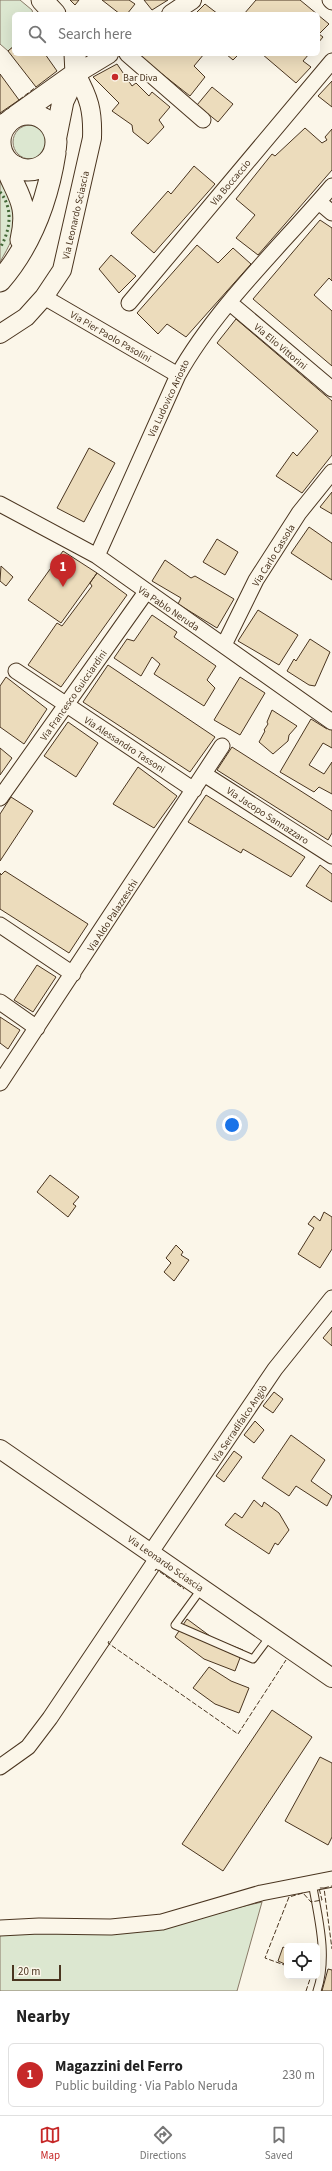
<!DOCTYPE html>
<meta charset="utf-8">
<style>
body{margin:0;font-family:"Source Sans 3",sans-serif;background:#f6f6f6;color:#222}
.controls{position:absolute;right:12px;bottom:12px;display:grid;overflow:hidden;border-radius:6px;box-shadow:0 4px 16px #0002}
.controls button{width:36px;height:36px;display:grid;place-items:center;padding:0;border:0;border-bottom:1px solid #e0e0e0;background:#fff;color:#222;font:20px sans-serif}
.scale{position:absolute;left:12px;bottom:10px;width:49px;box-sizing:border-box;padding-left:4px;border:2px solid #4a3520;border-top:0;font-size:11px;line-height:14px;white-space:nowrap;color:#4a3520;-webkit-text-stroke:3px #fbf6e9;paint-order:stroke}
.you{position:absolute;left:232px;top:1125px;width:14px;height:14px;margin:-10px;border:3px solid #fff;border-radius:50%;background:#1a73e8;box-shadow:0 0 0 6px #1a73e833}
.badge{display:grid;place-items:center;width:26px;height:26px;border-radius:50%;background:#c62828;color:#fff;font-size:13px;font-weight:700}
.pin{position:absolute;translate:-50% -33px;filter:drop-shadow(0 1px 2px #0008)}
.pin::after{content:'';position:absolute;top:21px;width:14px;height:12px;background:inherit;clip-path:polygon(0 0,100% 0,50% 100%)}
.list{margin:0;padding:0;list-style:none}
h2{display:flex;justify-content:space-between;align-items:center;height:52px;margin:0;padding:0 16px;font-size:17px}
h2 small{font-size:13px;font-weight:400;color:#767676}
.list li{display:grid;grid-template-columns:26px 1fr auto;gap:12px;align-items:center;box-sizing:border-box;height:64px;margin:0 8px 8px;padding:0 8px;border:1px solid #e0e0e0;border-radius:6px}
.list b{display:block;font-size:15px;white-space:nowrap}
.list p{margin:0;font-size:13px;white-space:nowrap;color:#767676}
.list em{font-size:13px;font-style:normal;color:#767676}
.icon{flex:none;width:22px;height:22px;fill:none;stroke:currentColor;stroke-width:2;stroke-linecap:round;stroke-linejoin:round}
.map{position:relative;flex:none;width:332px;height:1991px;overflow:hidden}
.search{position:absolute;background:#fff;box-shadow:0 4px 16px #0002;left:12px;right:12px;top:12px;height:44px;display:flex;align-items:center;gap:10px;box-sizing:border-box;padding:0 14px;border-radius:6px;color:#767676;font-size:15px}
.sheet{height:124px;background:#fff}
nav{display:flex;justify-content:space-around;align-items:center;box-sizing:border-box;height:56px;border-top:1px solid #e0e0e0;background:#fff;font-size:11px;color:#767676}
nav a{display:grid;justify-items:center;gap:2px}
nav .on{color:#c62828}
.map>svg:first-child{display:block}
</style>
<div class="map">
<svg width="332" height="1991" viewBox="0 0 332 1991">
<rect width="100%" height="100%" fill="#fbf6e9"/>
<!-- green -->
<path fill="#dce7d0" stroke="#887966" d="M0,0H20L32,10L33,14H14V46L8,51L0,44Z
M13 142a17 17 0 1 1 34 0a17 17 0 1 1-34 0Z
M0,182C26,211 18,231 0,262Z
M262,1902L237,1991H0V1935L163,1925Z"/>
<!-- building -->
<path fill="#ecdcbc" stroke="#4a3520" d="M70,0H79L75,5Z
M102,0H129L135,4L127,14H120Z
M144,0H168L152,10Z
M256,0H300L317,14H244Z
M205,4L218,14H195Z
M318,15L329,24L319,34L323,37L318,43Z
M14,46V54H45L57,71L36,87L8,51Z
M139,54H204L194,66L205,77L190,96L138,55Z
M226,54H239L233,60Z
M262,54H309L303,61L311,67L296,83Z
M117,64L132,86L136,83L149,96L152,92L170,107L159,120L164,127L148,144L133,132L132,125L112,111L119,103L93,77Z
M0,74L19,100L0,113Z
M332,81V107L318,96Z
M212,87L233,104L218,122L197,105Z
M305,128L322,143L327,140L325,137L332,129V170L258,255L236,238L255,215L236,199L272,154L275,156Z
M194,166L215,184L154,253L131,233L168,191L171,194Z
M320,220L332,228V281L329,278L314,295L332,311V366L253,299Z
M197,245L218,263L233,248L251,264L186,337L167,324L158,334L137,313Z
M111,255L136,276L119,293L99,269Z
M236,319L332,401V455L302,493L276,476L293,452L297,456L318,431L217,343Z
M89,448L115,463L84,522L57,508Z
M332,492V514L320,507Z
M309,527L332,543V580L291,553Z
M217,539L238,552L225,575L203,562Z
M63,551L97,573L61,623L28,600Z
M165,560L191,578L195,576L234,599L217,628L178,604L181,598L152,581Z
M1,566L13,577L6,586L0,581Z
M97,573L127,595L61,687L28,665L57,623L62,626L92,586L90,583Z
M258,610L298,635L279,665L238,641Z
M152,615L177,632L174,637L216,666L207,680L215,688L204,706L154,674L160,664L152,657L141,676L114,658L127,639L134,641Z
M310,639L330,652L315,686L309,685L287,671L294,659L296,661Z
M108,665L215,737L190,772L83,702Z
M6,677L47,709L24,744L0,727V686Z
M240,677L265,693L240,735L214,720Z
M272,710L297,726L289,735L288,741L273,754L259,742L265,731L264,730L268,724L267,722Z
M311,719L327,729L329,727L332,729V748L323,743L309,765L324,774L332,762V794L319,787L314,792L280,772Z
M68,722L98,743L76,777L44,756Z
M232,747L332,811V833L328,840L217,770Z
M0,748L12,758L0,775Z
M138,767L177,796L154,828L113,804Z
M206,795L305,857L291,877L243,849L241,853L188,822Z
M11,797L33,811L0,861V814Z
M320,865L332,874V902L306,886Z
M5,871L88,924L69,953L0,909V873L1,875Z
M37,965L56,977L33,1012L14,1000Z
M0,1017L20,1030L8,1049L0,1043Z
M50,1175L79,1197L73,1204L76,1206L68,1217L37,1192Z
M324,1212L332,1217V1249L320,1268L298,1254L314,1228L308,1224L314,1216L320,1221Z
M176,1245L183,1252L181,1255L189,1260L174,1281L164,1272L171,1263L166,1258Z
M332,1327V1346L323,1338Z
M274,1392L283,1399L273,1413L263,1406Z
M255,1421L264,1430L254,1443L244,1435Z
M291,1435L325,1460L311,1481L332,1496L327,1506L296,1486L289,1496L262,1478Z
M234,1451L242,1457L224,1482L216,1476Z
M254,1500L262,1507L264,1502L279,1513L289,1530L278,1545L275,1543L269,1554L225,1525L235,1513L242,1518Z
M187,1619L214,1639L243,1650L235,1671L204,1659L175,1637Z
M209,1667L231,1681L249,1688L239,1713L215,1704L193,1688Z
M272,1710L312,1737L223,1871L182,1844Z
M320,1757L332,1763V1837L328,1845L285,1821Z
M283,1947L287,1949V1965L278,1961Z
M328,1969L332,1970V1991H322Z"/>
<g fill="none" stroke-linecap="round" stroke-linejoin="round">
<!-- service casing -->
<g stroke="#4a3520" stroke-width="9">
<path id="service" d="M202,1588L175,1625L253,1659L271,1635
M312,1882C318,1917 329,1956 317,1991"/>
</g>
<!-- minor casing -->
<g stroke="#4a3520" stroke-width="17">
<path id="minor" d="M330,0L332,2
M127,54L203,120
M319,202L332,213
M44,297L178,375
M129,303L332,61
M230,303L332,389
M0,504L97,556L332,722
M97,556L178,375C216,307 281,246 332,186
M224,645L256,580L299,513L332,472
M16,671L194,790
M204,774L332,856
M0,798L146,592
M0,925L73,974
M0,1002L37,1028
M0,1083L222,746
M151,1552L275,1369L332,1298
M0,1767L28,1747L50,1718L158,1557
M0,1928L39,1926L111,1927L162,1922L261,1893L332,1879"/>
</g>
<!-- tertiary casing -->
<g stroke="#4a3520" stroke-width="20">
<path id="tertiary" d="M171,14L192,0
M0,334L26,317L44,297L62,270L92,138C93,110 89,98 76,74L109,54
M0,1449L332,1678"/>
</g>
<!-- secondary casing -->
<g stroke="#4a3520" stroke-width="23">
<path id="secondary" d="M42,0L55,14
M0 142a28 28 0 1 1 56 0a28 28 0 1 1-56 0Z
M16,116L75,74
M56,136L63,101L76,74L75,54
M3,156C12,192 31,198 21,240
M0,281C31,245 48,198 55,153"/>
</g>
<!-- motorway casing -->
<g stroke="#4a3520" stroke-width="24">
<path id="motorway" d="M0,127L6,124
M0,164L15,167"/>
</g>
<!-- service -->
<use href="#service" stroke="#fbf6e9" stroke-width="7"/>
<!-- minor -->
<use href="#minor" stroke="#fbf6e9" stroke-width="15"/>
<!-- tertiary -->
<use href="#tertiary" stroke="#fbf6e9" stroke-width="18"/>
<!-- secondary -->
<use href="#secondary" stroke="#fbf6e9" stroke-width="21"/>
<!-- motorway -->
<use href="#motorway" stroke="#fbf6e9" stroke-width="22"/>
<!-- hedge -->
<path stroke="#436837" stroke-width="3" stroke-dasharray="2 3" stroke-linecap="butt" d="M0,192C14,209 10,231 0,248"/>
<!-- fence -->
<path stroke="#4a3520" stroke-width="1" stroke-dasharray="5 2" stroke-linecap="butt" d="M19,100L36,87
M155,1571L156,1569L184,1589
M109,1641L108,1643L238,1734L286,1660
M324,1888L332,1886
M287,1966L265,1958L289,1897L303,1893L311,1902L322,1900L319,1888H324L332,1949
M306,1991L311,1976"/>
</g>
<!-- markers -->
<circle fill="#c62828" stroke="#fbf6e9" stroke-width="1.5" cx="115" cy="77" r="4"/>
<g text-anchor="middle" stroke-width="3" stroke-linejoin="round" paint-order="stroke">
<!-- poi labels -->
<g font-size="10" fill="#4a3520" stroke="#fbf6e9" text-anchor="start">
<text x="123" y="81">Bar Diva</text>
</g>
<!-- street labels -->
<g font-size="10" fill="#4a3520" stroke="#fbf6e9">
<text transform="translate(230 182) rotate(-50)" y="4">Via Boccaccio</text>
<text transform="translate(75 215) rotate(-77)" y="4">Via Leonardo Sciascia</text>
<text transform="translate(111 336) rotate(30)" y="4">Via Pier Paolo Pasolini</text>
<text transform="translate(281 346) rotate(40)" y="4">Via Elio Vittorini</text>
<text transform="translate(168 398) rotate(-65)" y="4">Via Ludovico Ariosto</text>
<text transform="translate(273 555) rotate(-58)" y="4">Via Carlo Cassola</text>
<text transform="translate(169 608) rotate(34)" y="4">Via Pablo Neruda</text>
<text transform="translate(73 695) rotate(-55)" y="4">Via Francesco Guicciardini</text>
<text transform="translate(125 744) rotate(33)" y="4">Via Alessandro Tassoni</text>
<text transform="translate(268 815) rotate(33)" y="4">Via Jacopo Sannazzaro</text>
<text transform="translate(112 915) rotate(-57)" y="4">Via Aldo Palazzeschi</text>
<text transform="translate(239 1423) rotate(-56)" y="4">Via Serradifalco Angiò</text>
<text transform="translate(166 1563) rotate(35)" y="4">Via Leonardo Sciascia</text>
</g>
</g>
</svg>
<div class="controls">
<button><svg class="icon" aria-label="locate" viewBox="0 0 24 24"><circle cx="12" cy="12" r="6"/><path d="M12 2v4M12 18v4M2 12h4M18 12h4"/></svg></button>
</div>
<div class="scale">20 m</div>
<div class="you"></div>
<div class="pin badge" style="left:63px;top:587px">1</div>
<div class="search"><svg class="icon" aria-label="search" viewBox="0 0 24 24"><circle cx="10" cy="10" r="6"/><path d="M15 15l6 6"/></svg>Search here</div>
</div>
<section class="sheet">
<h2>Nearby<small></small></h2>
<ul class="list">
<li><span class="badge">1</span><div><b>Magazzini del Ferro</b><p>Public building · Via Pablo Neruda</p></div><em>230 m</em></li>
</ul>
</section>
<nav>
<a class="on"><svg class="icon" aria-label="map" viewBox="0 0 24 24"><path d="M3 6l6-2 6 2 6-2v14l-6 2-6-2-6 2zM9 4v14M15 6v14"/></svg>Map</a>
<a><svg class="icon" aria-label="directions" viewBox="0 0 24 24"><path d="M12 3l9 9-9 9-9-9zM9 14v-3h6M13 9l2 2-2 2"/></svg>Directions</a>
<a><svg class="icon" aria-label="saved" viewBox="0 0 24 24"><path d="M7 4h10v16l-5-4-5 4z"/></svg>Saved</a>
</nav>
